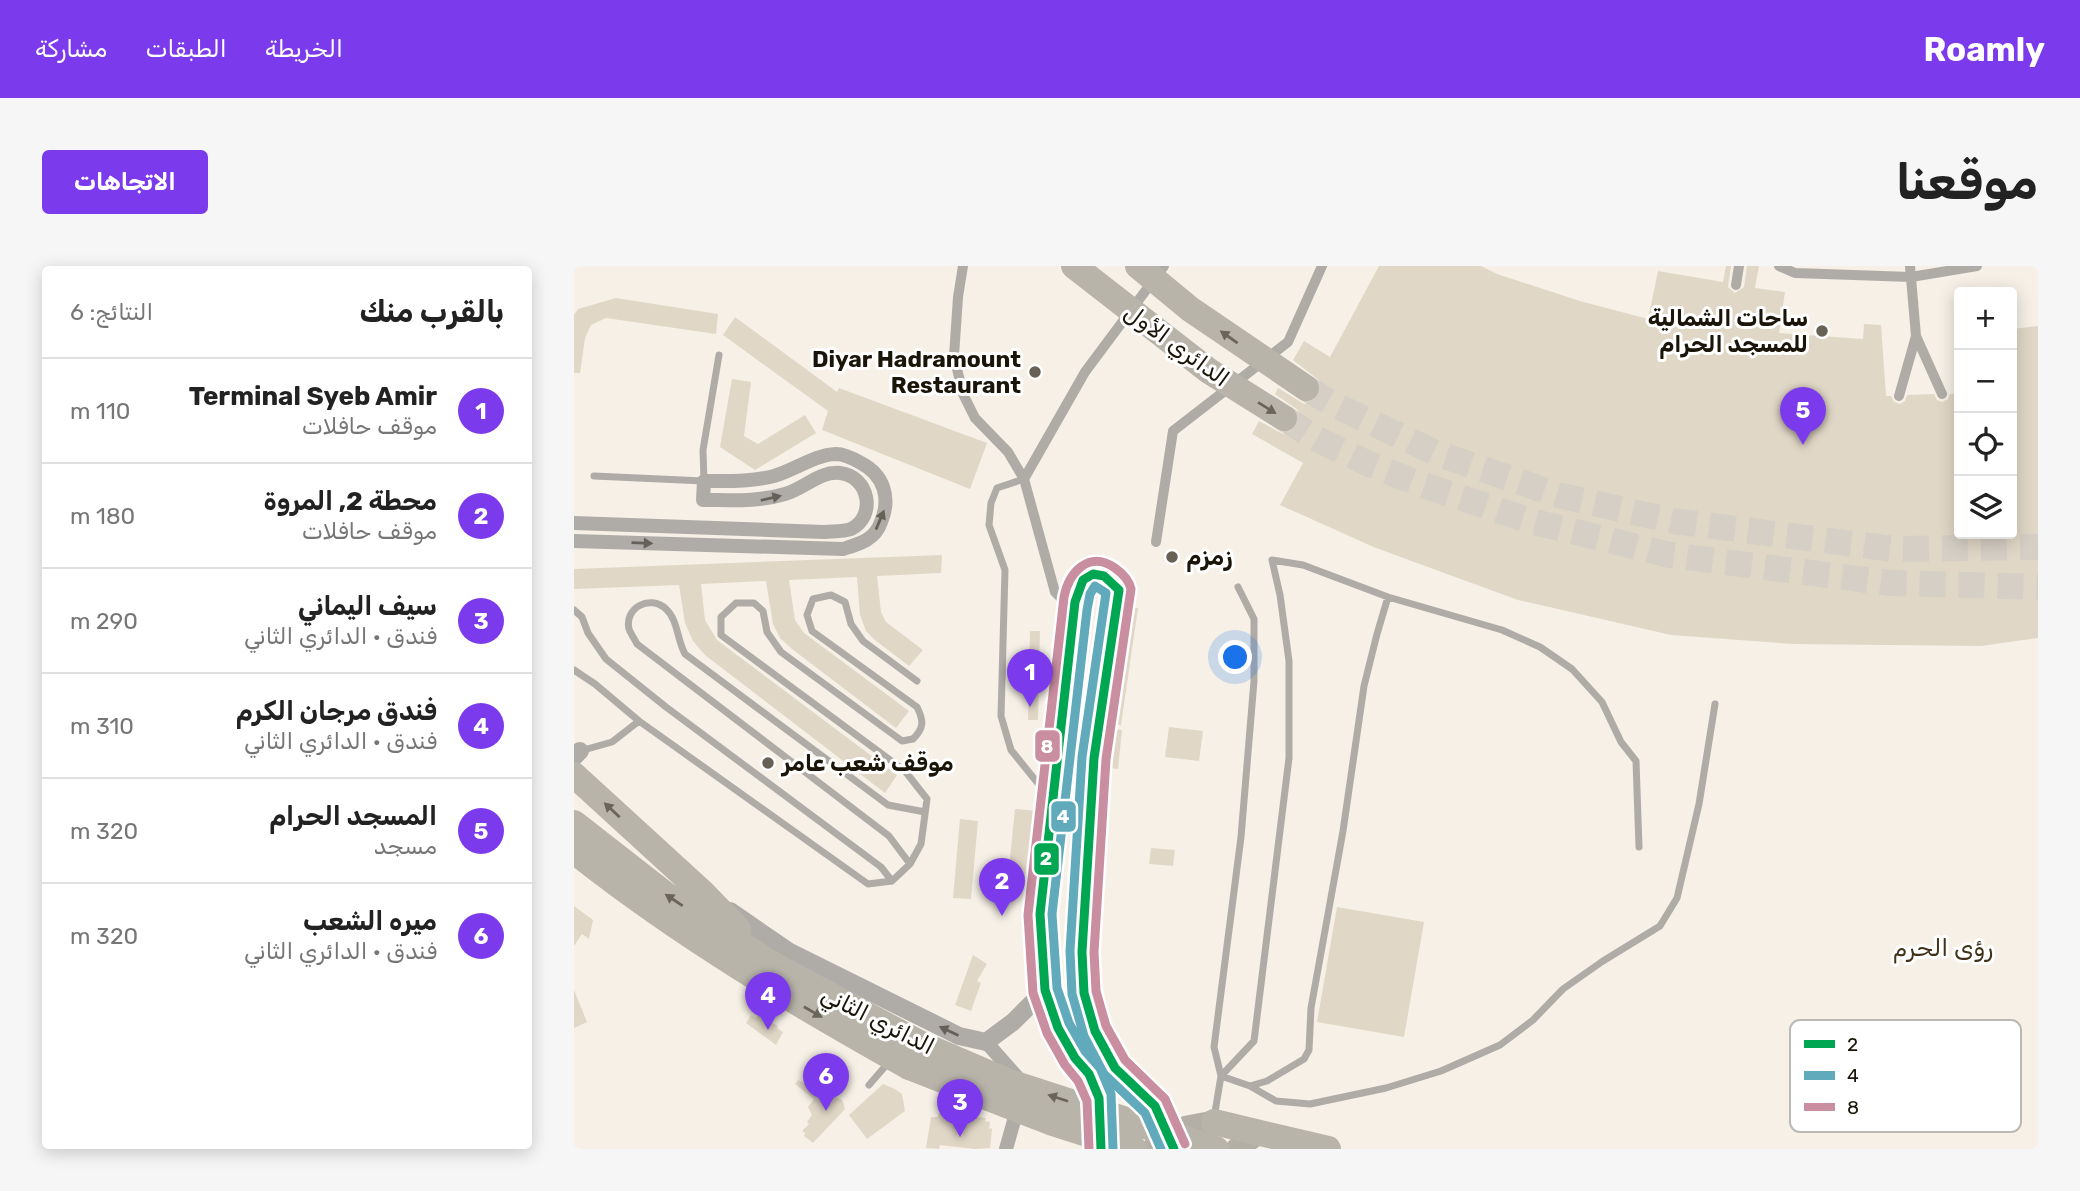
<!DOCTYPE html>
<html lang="ar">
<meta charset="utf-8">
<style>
body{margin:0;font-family:Rubik,"Noto Naskh Arabic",sans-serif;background:#f6f6f6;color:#222;direction:rtl}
.controls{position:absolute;right:21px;top:21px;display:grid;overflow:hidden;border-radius:7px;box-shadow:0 4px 18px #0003}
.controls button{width:63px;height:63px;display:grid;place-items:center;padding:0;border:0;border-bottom:2px solid #e0e0e0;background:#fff;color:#222;font:35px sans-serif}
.you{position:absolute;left:662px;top:392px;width:24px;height:24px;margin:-18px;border:5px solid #fff;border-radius:50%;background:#1a73e8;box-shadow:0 0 0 10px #1a73e833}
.badge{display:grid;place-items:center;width:46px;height:46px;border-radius:50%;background:#7c3aed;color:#fff;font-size:23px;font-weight:700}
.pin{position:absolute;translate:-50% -58px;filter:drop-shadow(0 2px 4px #0008)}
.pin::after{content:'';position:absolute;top:37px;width:24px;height:21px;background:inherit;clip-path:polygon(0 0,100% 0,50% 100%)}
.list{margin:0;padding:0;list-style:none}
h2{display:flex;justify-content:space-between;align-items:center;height:91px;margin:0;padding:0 28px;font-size:30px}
h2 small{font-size:23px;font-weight:400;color:#767676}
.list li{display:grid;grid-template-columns:46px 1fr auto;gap:21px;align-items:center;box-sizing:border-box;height:105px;padding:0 28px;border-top:2px solid #e0e0e0}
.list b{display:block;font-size:26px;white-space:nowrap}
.list p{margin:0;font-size:23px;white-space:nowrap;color:#767676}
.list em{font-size:23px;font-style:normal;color:#767676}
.icon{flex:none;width:38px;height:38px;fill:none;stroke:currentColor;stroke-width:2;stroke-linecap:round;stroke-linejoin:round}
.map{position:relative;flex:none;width:1464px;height:883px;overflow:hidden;direction:ltr;border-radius:7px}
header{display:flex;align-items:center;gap:42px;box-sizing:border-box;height:98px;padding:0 35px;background:#7c3aed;color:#fff}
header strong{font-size:33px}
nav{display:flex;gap:38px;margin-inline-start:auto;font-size:24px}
.intro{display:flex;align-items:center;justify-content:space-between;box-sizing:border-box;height:168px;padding:0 42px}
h1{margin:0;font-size:49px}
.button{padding:18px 32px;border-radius:7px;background:#7c3aed;color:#fff;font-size:24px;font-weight:700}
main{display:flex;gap:42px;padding:0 42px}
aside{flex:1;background:#fff;border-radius:7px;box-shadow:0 4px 18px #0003}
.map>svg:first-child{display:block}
</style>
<header>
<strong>Roamly</strong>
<nav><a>الخريطة</a><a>الطبقات</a><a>مشاركة</a></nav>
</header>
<div class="intro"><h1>موقعنا</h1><a class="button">الاتجاهات</a></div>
<main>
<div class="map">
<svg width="1464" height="883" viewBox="0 0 1464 883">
<rect width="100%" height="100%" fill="#f6f0e6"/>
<!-- building -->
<path fill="#e1d7c7" d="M805,0H907L923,8L1006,35L1074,53L1084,5L1149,16L1152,0H1157L1154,21L1161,27L1170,21L1173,0H1185L1181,22L1211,26L1205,67L1289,73L1290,58L1307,59L1312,130H1317L1320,136L1326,138L1331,135L1333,129L1360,128L1363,134L1368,136L1374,133L1376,128L1385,127V268H1438V63L1464,60V372L1407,380L1218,378L1097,369L944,334L802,282L706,239L729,197L678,168L685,155L709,168L717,166L723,161L726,152L724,144L701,128L704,122L730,138L738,136L745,131L748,122L746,115L719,94L730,75L756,91Z
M42,32L144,48L142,68L32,52L17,59L11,72L6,107H0V49L4,43Z
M161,51L263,126L265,122L413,177L396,223L248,164L254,145L149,69Z
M158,113L177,116L170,170L184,178L231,149L242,167L181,204L146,181Z
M368,289L367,307L303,310L307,346L312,356L349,384L335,400L301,374L292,365L286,349L283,311L215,314L221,354L230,367L335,445L322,462L218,383L206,372L199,358L192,315L127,318L131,354L143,374L323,509L311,527L131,389L119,375L111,357L105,319L0,323V303Z
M556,342H564L547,459L539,458Z
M456,365H466L464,454H454Z
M595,461L629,465L625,495L591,491Z
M538,463L548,464L544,503L535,502Z
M441,543L463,545L455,623L433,621Z
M386,553L404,555L397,633L379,632Z
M577,582L601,584L599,600L575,598Z
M0,640L19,654L15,673L8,668L0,680Z
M763,641L850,656L830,771L743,756Z
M399,689L413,698L403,715L407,717L397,745L381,739Z
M0,724L13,756L0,762Z
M177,749L182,752L184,749L204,760L203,762L209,766L202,779L172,757Z
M224,814L247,825H250L257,830L267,833L269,836L271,843L239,877L230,870L231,867L228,865L235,858L233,856L238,849L234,841L240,833L221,818Z
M309,818L321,823L328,828L331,845L293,873L275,849Z
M365,847L412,852L411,855L416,856L415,863L418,862L416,882L401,883L366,879L365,883L352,882L357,851H364Z"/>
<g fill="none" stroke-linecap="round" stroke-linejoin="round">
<!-- motorway-tunnel -->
<path stroke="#d5cfc5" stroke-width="26" stroke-dasharray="26 13" stroke-linecap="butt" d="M732,122L759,138L862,187L984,229L1099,255L1320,283L1464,281
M710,152L743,173L795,198L843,217L960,256L1096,289L1316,317L1464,321"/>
<!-- service -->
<path stroke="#afaca7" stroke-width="7" d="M20,210L130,215L129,184L145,89
M450,213L423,222L417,237L415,259L431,304L427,450L437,484L475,531
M664,321L680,353V415L667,571L640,781L647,810L676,820L693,815L730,793L735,784L737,742L769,565L790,420L803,368L814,331
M0,344L8,351L14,367L32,393L92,441L307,601L318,615
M0,404L21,418L65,455L294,618L318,615L336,598L347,578L353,533L331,505L147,369V351L162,337H180L189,345L193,366L207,386L328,475L339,473C350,462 350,455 343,441L238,365L233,349L239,333L257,329L271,336L277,358L289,375L343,415
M6,485L38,476L65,455
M336,598L315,570L63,378C61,374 57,368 55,363C50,342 76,328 92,343C104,354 103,374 111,388L314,539L351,546
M295,819L315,796
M676,820L702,835L736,838L812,822L867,805L926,779L959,754L989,723L1029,695L1086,660L1103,632L1125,538L1141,438
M640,852L647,810L680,775L715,492V395L706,329L698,294L729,299L814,331L928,364L966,381L998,403L1028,436L1047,476L1062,495L1065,581"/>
<!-- pedestrian -->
<path stroke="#afaca7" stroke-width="10" d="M389,0L384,31L380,90L389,128L401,152L434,186L450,213L481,326L498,343
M1205,0L1221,7L1337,11L1403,0
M1336,0L1342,70L1368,128
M1162,19L1165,0
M1325,130L1342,70
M450,213L511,106L590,0
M582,276L599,165L714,76L748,0"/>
<!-- minor -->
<path stroke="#afaca7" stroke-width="14" d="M0,257L250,266C258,265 269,266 277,263C303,250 295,210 266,207C245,205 230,223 211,228C184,236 157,234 129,234L130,215C154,215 177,216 200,210C221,204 240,189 262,188C270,188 280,193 287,197C310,209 317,232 307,256C301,274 285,278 269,283L0,275
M412,776L443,811L445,818
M432,883L445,837"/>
<!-- tertiary -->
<path stroke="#afaca7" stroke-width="18" d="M0,491L6,485
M156,645L214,685L385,770L412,776L439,756L471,724"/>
<!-- primary -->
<path stroke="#b3afa6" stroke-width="23" d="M526,862L525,832L515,808L501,792L484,762L471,724L466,648L480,537L500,345C501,337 502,328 505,321C514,298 535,308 545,324L520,492L508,686L510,727L521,765L541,802L581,840L598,877
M579,883L613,861L640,856
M663,883L685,866"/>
<!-- motorway -->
<path stroke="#b8b4aa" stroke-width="26" d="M0,509L128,626L164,663
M0,557L91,628L196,697L349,779
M0,585C104,668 219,736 335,801
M640,856L754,883"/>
<!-- motorway-bridge -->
<path stroke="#b8b4aa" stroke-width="26" d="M500,0L635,105L710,152
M564,0L616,43L732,122
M349,779L435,816L642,883
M335,801L476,856L560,883"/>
<!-- bus-1 casing -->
<g stroke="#fff" stroke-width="14">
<path id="bus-1" d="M527,883L525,832L515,808L501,792L484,762L471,724L466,648L501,336L509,314L519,308L530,310L545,324L520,492L508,686L510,727L521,765L541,802L581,840L600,883"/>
</g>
<!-- bus-2 casing -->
<g stroke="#fff" stroke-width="14">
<path id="bus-2" d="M539,883L537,828L526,802L511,785L495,757L483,722L478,648L513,344L516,328L521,320L532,327L508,491L496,685L498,728L510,770L530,808L571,847L587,883"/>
</g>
<!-- bus-3 casing -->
<g stroke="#fff" stroke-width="14">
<path id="bus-3" d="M515,883L513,835L504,815L491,799L473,767L459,727L454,649L490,331C495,306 515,284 541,302C548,307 555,314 557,323L532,493L520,686L522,725L532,760L551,794L591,833L611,878"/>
</g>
<!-- bus-1 -->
<use href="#bus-1" stroke="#00a651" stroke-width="9"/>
<!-- bus-2 -->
<use href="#bus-2" stroke="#60aabc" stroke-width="9"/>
<!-- bus-3 -->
<use href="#bus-3" stroke="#c98e9f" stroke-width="9"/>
</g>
<!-- one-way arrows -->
<defs><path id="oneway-solid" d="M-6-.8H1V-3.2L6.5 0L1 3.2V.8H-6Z" transform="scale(1.75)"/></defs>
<g fill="#6a645a">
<use href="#oneway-solid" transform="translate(655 71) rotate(-145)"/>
<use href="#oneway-solid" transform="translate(693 142) rotate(32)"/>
<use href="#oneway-solid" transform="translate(38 544) rotate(-137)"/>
<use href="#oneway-solid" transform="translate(100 634) rotate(-146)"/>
<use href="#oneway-solid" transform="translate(239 746) rotate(30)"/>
<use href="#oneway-solid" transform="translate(484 832) rotate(-162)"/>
</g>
<g fill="#656058">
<use href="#oneway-solid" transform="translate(197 232) rotate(-13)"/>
<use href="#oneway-solid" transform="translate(306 254) rotate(-67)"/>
<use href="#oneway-solid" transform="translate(68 277) rotate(2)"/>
<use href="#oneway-solid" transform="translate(375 765) rotate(-155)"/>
</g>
<!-- markers -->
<g fill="#686256" stroke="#fff" stroke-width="2.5">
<circle cx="1248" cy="65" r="7"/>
<circle cx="461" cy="106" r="7"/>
<circle cx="598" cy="291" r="7"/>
<circle cx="194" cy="497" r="7"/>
</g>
<g text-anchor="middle" stroke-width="6" stroke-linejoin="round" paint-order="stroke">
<!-- poi labels -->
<g font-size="23" font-weight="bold" fill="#1b1509" stroke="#fff" text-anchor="end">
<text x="1234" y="60">ساحات الشمالية<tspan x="1234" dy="26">للمسجد الحرام</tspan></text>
<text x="447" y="101">Diyar Hadramount<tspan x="447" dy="26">Restaurant</tspan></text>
<text x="612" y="299" text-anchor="start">زمزم</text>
<text x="208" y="505" text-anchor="start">موقف شعب عامر</text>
</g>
<!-- street labels -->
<g font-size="23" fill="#1b1509" stroke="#fff">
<text transform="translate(603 79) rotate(36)" y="8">الدائري الأول</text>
<text transform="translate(304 754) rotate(27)" y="8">الدائري الثاني</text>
</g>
<!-- neighbourhood labels -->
<g font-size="24" fill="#413217" stroke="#fff">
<text x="1369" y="690">رؤى الحرم</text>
</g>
</g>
<!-- legend -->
<rect x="1216" y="754" width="231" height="112" rx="10" fill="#fff" stroke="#bbb9b5" stroke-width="2"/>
<rect x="1230" y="774" width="31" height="8" fill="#00a651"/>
<rect x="1230" y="805" width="31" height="9" fill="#60aabc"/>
<rect x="1230" y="837" width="31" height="8" fill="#c98e9f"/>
<g font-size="19" fill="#1b1509">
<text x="1273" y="785">2</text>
<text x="1273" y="816">4</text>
<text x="1273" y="848">8</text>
</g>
<g stroke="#fff" stroke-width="2.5">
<rect x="460" y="463" width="27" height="34" rx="7" fill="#c98e9f"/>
<rect x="476" y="534" width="27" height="33" rx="7" fill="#60aabc"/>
<rect x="459" y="576" width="27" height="34" rx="7" fill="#00a651"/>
</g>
<g font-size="19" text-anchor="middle" font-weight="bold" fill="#fff">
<text x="473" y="487">8</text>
<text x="489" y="557">4</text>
<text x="472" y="599">2</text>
</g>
</svg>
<div class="controls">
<button>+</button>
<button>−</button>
<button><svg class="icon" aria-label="locate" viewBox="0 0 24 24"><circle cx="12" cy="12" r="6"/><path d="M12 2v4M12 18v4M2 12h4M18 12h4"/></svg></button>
<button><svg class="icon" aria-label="layers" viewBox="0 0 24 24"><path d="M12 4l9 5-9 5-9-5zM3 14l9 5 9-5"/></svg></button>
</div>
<div class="you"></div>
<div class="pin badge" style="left:456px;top:441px">1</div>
<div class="pin badge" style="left:428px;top:650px">2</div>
<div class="pin badge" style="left:386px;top:871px">3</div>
<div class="pin badge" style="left:194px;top:764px">4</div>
<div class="pin badge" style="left:1229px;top:179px">5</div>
<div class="pin badge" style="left:252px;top:845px">6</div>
</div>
<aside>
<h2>بالقرب منك<small>النتائج: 6</small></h2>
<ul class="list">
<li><span class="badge">1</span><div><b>Terminal Syeb Amir</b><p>موقف حافلات</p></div><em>110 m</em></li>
<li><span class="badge">2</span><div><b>محطة 2, المروة</b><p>موقف حافلات</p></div><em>180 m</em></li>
<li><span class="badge">3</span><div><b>سيف اليماني</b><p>فندق · الدائري الثاني</p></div><em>290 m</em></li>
<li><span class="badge">4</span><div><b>فندق مرجان الكرم</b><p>فندق · الدائري الثاني</p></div><em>310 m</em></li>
<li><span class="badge">5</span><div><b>المسجد الحرام</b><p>مسجد</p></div><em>320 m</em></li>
<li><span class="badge">6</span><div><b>ميره الشعب</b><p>فندق · الدائري الثاني</p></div><em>320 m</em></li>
</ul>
</aside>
</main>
